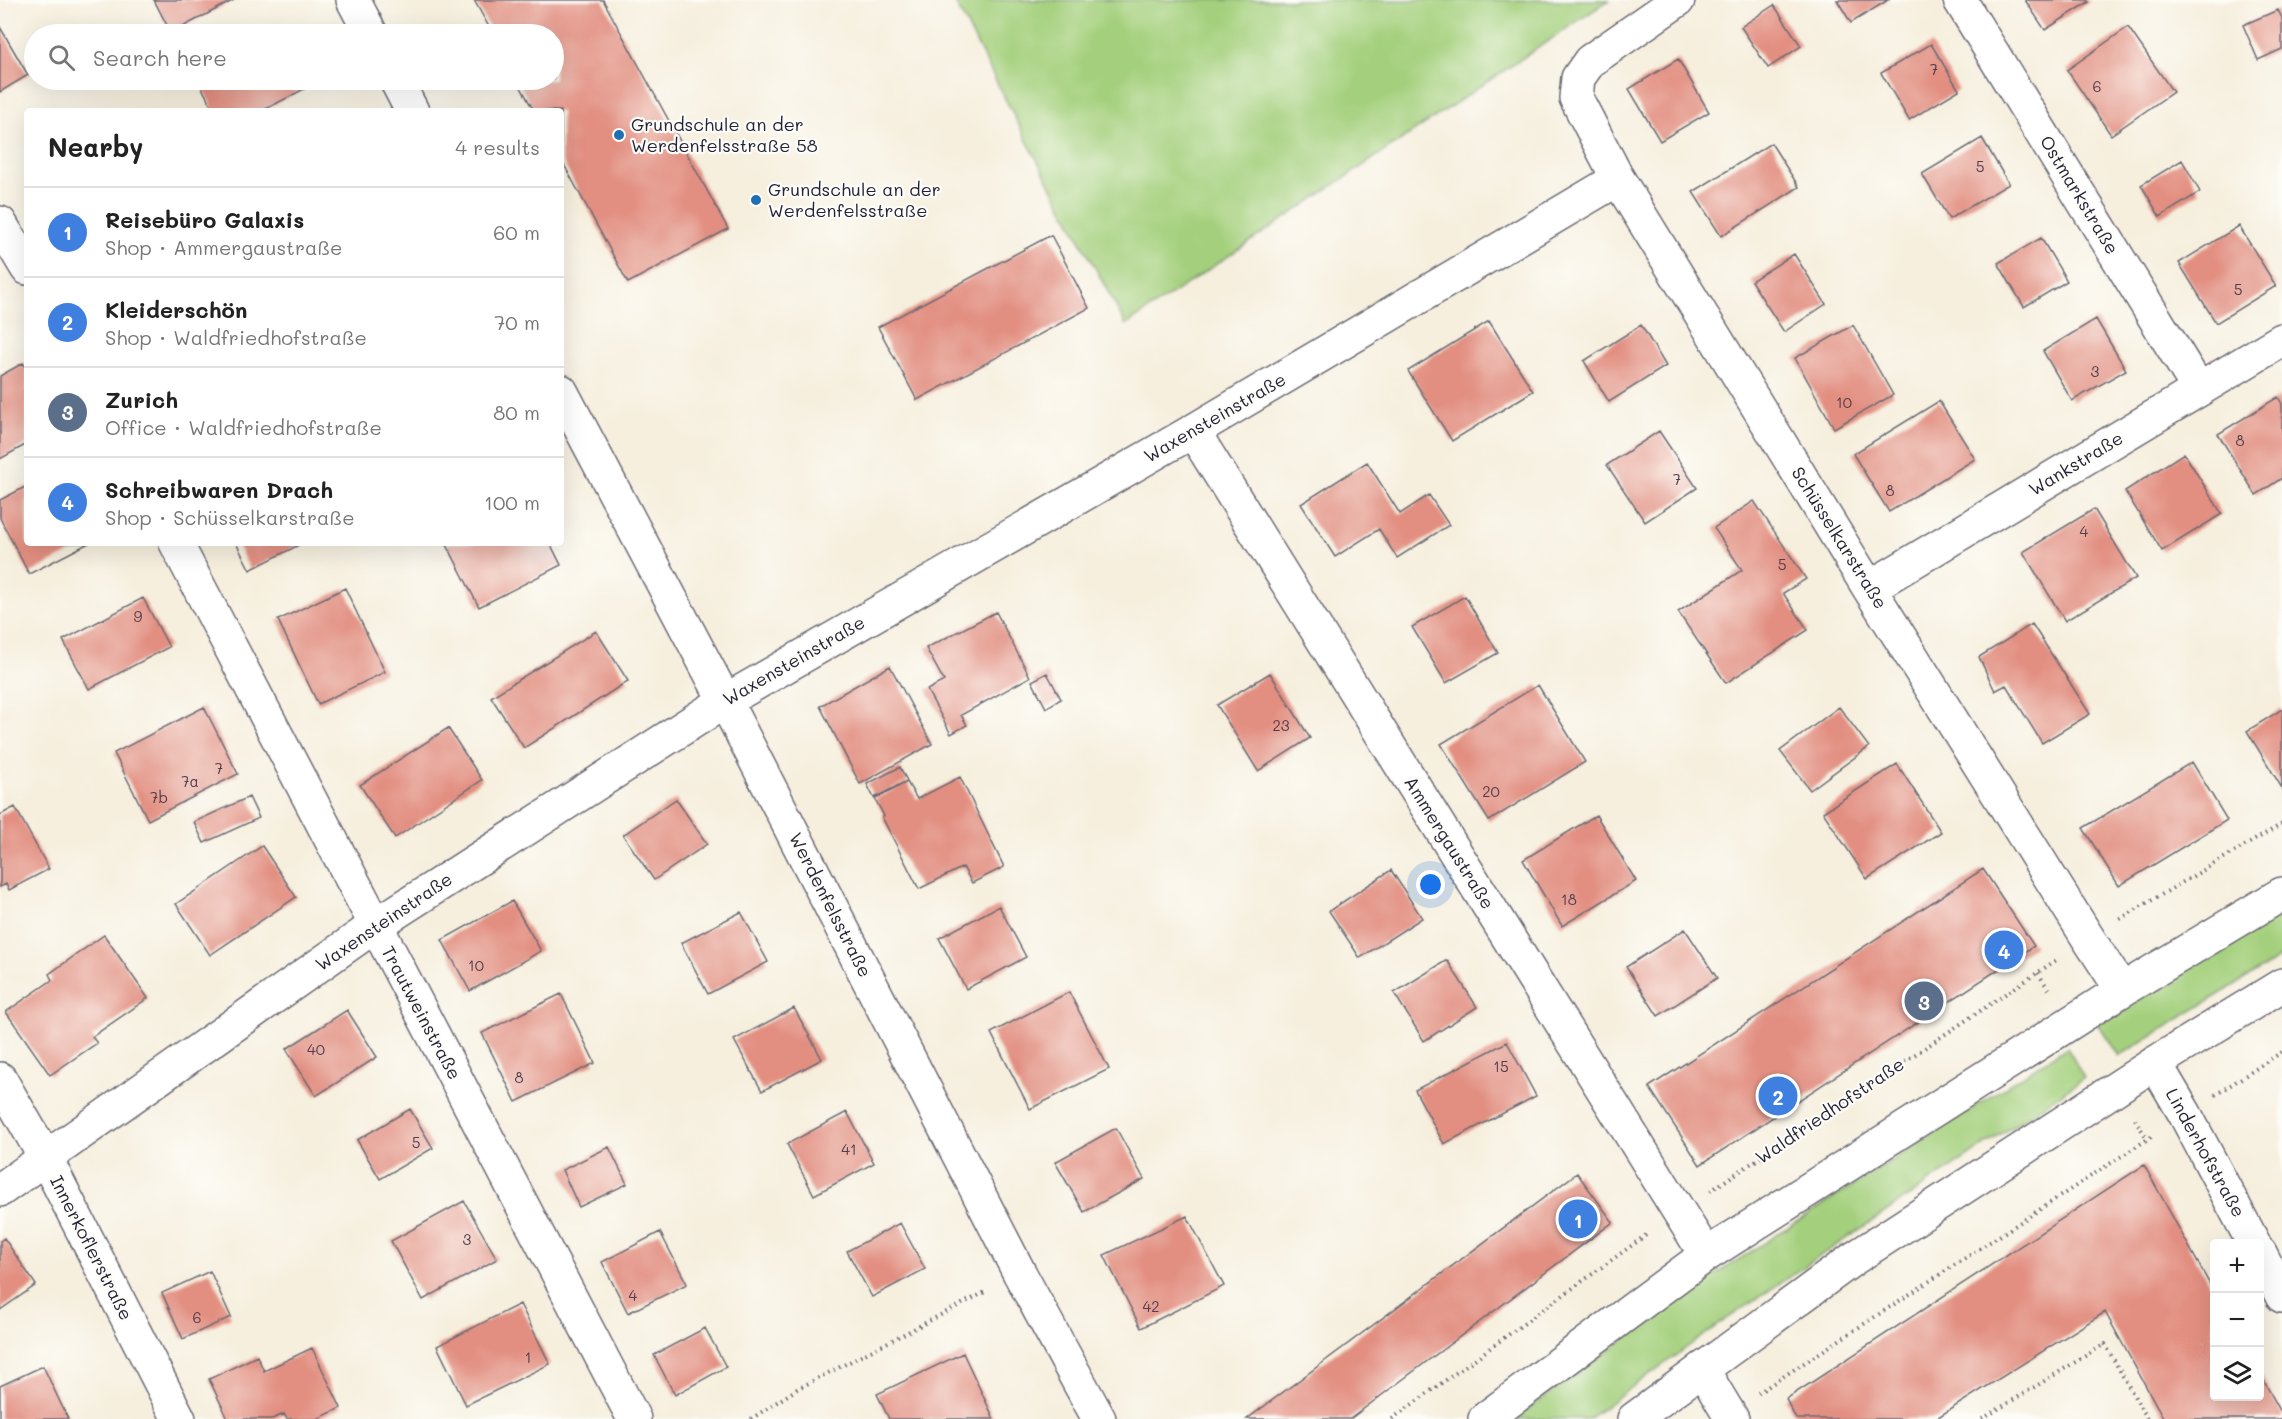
<!DOCTYPE html>
<meta charset="utf-8">
<style>
body{margin:0;font-family:Mali,sans-serif;background:#f2f2f2;color:#222}
.controls{position:absolute;right:18px;bottom:18px;display:grid;overflow:hidden;border-radius:6px;box-shadow:0 6px 24px #0002}
.controls button{width:54px;height:54px;display:grid;place-items:center;padding:0;border:0;border-bottom:2px solid #e0e0e0;background:#fff;color:#222;font:30px sans-serif}
.you{position:absolute;left:1431px;top:885px;width:21px;height:21px;margin:-15px;border:4px solid #fff;border-radius:50%;background:#1a73e8;box-shadow:0 0 0 9px #1a73e833}
.badge{display:grid;place-items:center;width:39px;height:39px;border-radius:50%;background:#1f6fb2;color:#fff;font-size:20px;font-weight:700}
.pin{position:absolute;translate:-50% -50%;border:3px solid #fff;box-shadow:0 2px 6px #0006}
.list{margin:0;padding:0;list-style:none}
h2{display:flex;justify-content:space-between;align-items:center;height:78px;margin:0;padding:0 24px;font-size:26px}
h2 small{font-size:20px;font-weight:400;color:#767676}
.list li{display:grid;grid-template-columns:39px 1fr auto;gap:18px;align-items:center;box-sizing:border-box;height:90px;padding:0 24px;border-top:2px solid #e0e0e0}
.list b{display:block;font-size:22px;white-space:nowrap}
.list p{margin:0;font-size:20px;white-space:nowrap;color:#767676}
.list em{font-size:20px;font-style:normal;color:#767676}
.icon{flex:none;width:33px;height:33px;fill:none;stroke:currentColor;stroke-width:2;stroke-linecap:round;stroke-linejoin:round}
.map{position:relative;flex:none;width:2282px;height:1419px;overflow:hidden}
.search{position:absolute;background:#fff;box-shadow:0 6px 24px #0002;left:24px;top:24px;width:540px;height:66px;display:flex;align-items:center;gap:15px;box-sizing:border-box;padding:0 21px;border-radius:33px;color:#767676;font-size:22px}
.panel{position:absolute;background:#fff;box-shadow:0 6px 24px #0002;left:24px;top:108px;width:540px;height:438px;border-radius:6px}
.map>svg:first-child{display:block}
</style>
<div class="map">
<svg width="2282" height="1419" viewBox="0 0 2282 1419">
<rect width="100%" height="100%" fill="#fdfcf7"/>
<filter id="ink" filterUnits="userSpaceOnUse"><feTurbulence type="fractalNoise" baseFrequency=".0167" numOctaves="2"/><feDisplacementMap in="SourceGraphic" scale="12" xChannelSelector="R" yChannelSelector="G"/><feConvolveMatrix kernelMatrix="1 2 1 2 8 2 1 2 1" color-interpolation-filters="sRGB"/></filter>
<filter id="wash" filterUnits="userSpaceOnUse"><feTurbulence type="fractalNoise" baseFrequency=".008" numOctaves="4" result="noise"/><feDisplacementMap in="SourceGraphic" scale="24" xChannelSelector="R" yChannelSelector="G"/><feGaussianBlur stdDeviation="1.35" result="paint"/><feColorMatrix in="noise" values="0 0 0 0 0 0 0 0 0 0 0 0 0 0 0 0 0 1.4 0 .05"/><feComposite in="paint" operator="in"/></filter>
<g filter="url(#wash)">
<rect width="100%" height="100%" fill="#f6efde"/>
<!-- green -->
<path fill="#a4d07d" stroke="#63795c" stroke-width="1.5" d="M954,0H1609L1126,325L1035,156Z
M2282,910V956L2119,1056L2096,1022Z
M2067,1047L2084,1078L1715,1327L1588,1419H1515L1693,1289Z"/>
<g id="blocks">
<!-- building -->
<path fill="#e28f81" d="M154,0H234L171,33Z
M474,0H603L728,229L628,283L561,159V111H534L517,80H554V34H493Z
M1837,0H1888L1851,23Z
M2025,0H2087L2089,2L2045,30Z
M1774,5L1801,46L1768,68L1741,27Z
M2278,10L2282,18V49L2258,60L2243,25Z
M0,27L28,75L0,92Z
M2128,27L2173,92L2111,135L2067,70Z
M1931,44L1959,90L1909,120L1881,73Z
M1678,59L1709,112L1660,141L1629,89Z
M198,80H307L310,86L262,111H214Z
M1982,138L2009,184L1949,219L1922,174Z
M1771,143L1799,187L1721,236L1693,192Z
M2182,160L2200,192L2160,217L2141,185Z
M2239,226L2276,286L2216,323L2179,263Z
M1051,235L1089,308L917,400L878,327Z
M2041,238L2067,281L2024,307L1998,263Z
M1794,254L1826,304L1784,332L1751,281Z
M2096,319L2126,370L2072,401L2043,351Z
M1489,321L1533,391L1452,441L1408,371Z
M1641,325L1666,366L1609,402L1584,361Z
M1853,325L1893,395L1834,428L1795,358Z
M23,363L27,369V444L0,459V376Z
M2278,397L2282,404V478L2256,495L2218,434Z
M1939,401L1975,459L1889,512L1853,454Z
M1659,431L1697,488L1645,522L1607,465Z
M2184,453L2222,514L2162,551L2125,491Z
M1367,462L1400,514L1429,495L1449,525L1397,558L1379,529L1335,557L1301,504Z
M27,486V543H89L29,574L0,518V500Z
M1754,501L1806,579L1783,593L1808,630L1726,683L1678,612L1742,570L1714,528Z
M2094,509L2136,578L2065,621L2023,552Z
M236,543H298L299,545L250,570Z
M446,543H550L561,565L479,607Z
M345,588L385,672L318,704L278,620Z
M1465,596L1498,653L1446,683L1412,627Z
M143,598L169,647L89,689L63,640Z
M996,612L1030,677L961,715L967,725L951,734L927,690L944,681L926,648Z
M2032,624L2090,714L2042,743L2006,685L1995,691L1979,657Z
M596,631L628,681L524,748L491,697Z
M890,666L932,744L860,784L820,706Z
M1047,673L1061,699L1046,708L1032,681Z
M1270,673L1310,738L1258,771L1217,705Z
M1538,685L1585,762L1489,821L1441,744Z
M204,707L238,774L148,820L114,753Z
M1839,707L1869,747L1810,790L1780,751Z
M2282,709V788L2247,731Z
M448,728L482,780L395,838L360,785Z
M2192,762L2227,820L2119,886L2083,828Z
M1897,764L1941,832L1867,879L1823,812Z
M900,767L907,781L874,798L867,784Z
M960,777L1004,867L972,883L963,867L919,889L882,817L884,816L875,799L907,782L917,799Z
M249,797L259,818L204,843L194,822Z
M676,799L707,844L654,880L623,835Z
M15,807L49,869L9,890L6,884L0,887V815Z
M1596,815L1636,881L1562,926L1523,860Z
M262,846L296,897L210,955L176,904Z
M1983,869L2034,946L1700,1165L1649,1087Z
M1391,870L1422,918L1360,958L1329,911Z
M512,901L541,951L470,991L442,940Z
M999,906L1026,957L966,989L939,938Z
M741,912L768,962L708,994L681,943Z
M1685,929L1717,978L1658,1016L1626,967Z
M104,935L148,998L92,1037L97,1043L50,1075L6,1012L52,980L49,974Z
M1447,960L1477,1007L1424,1041L1394,993Z
M1069,992L1109,1069L1030,1109L991,1033Z
M561,994L595,1063L516,1102L482,1033Z
M794,1008L822,1059L762,1091L734,1040Z
M347,1010L377,1057L316,1096L286,1049Z
M1507,1042L1536,1096L1444,1144L1415,1090Z
M410,1109L433,1148L380,1179L357,1140Z
M847,1112L874,1163L814,1195L787,1144Z
M1116,1128L1144,1179L1084,1212L1055,1162Z
M609,1147L627,1184L579,1207L562,1170Z
M2144,1165L2214,1292V1396H2260V1374L2282,1414V1419H2164L2105,1312L1935,1419H1796L1786,1399Z
M1577,1173L1613,1222L1358,1413L1350,1419H1247Z
M464,1201L497,1259L423,1300L391,1241Z
M1187,1216L1224,1286L1141,1328L1104,1255Z
M900,1223L925,1269L872,1297L847,1251Z
M660,1232L687,1284L628,1313L602,1262Z
M4,1238L36,1285L0,1310V1241Z
M210,1271L231,1317L183,1339L162,1293Z
M520,1304L550,1364L466,1405L437,1346Z
M705,1328L726,1367L675,1395L654,1355Z
M312,1348L341,1408L317,1419H287L284,1414L272,1419H228L209,1379L257,1356L264,1371Z
M963,1353L994,1419H889L877,1394Z
M43,1366L68,1419H0V1386Z"/>
</g>
</g>
<g filter="url(#ink)">
<use href="#blocks" fill-opacity="0" stroke="#6c6a74" stroke-width="1.5"/>
<g fill="none" stroke-linecap="round" stroke-linejoin="round">
<!-- minor casing -->
<g stroke="#6c6a74" stroke-width="36">
<path id="minor" d="M353,0L371,34
M1678,0L1590,61L1578,78L1576,98L1618,179L1869,588L2088,938L2122,990
M1960,0L2199,390
M396,80L412,111
M0,223L27,268
M561,391L725,701L1020,1274L1099,1419
M1193,431L1706,1255
M176,543L634,1419
M1869,588L2282,340
M2155,1063L2185,1114L2254,1244
M0,1079L46,1159L179,1419
M0,1190L376,925L725,701L1193,431L1618,179
M2260,1253L2282,1296
M1702,1369L1732,1419"/>
</g>
<!-- major casing -->
<g stroke="#6c6a74" stroke-width="36">
<path id="major" d="M1485,1419L1706,1255L2122,990L2282,894
M1634,1419L1853,1259L2155,1063L2282,985"/>
</g>
<!-- path -->
<path stroke="#6c6a74" stroke-width="4" stroke-dasharray="1.5 4.5" stroke-linecap="butt" d="M2120,919L2282,824
M2038,973L2051,993
M2215,1095L2282,1052
M2135,1119L2147,1139
M1710,1191L2058,959
M1758,1393L2154,1135
M751,1419L797,1389L987,1291
M1392,1419L1649,1233
M1982,1419L2105,1344L2147,1419"/>
<!-- minor -->
<use href="#minor" stroke="#fff" stroke-width="33"/>
<!-- major -->
<use href="#major" stroke="#fff" stroke-width="33"/>
</g>
</g>
<!-- markers -->
<g fill="#1f6fb2" stroke="#fdfcf7" stroke-width="2">
<circle cx="619" cy="135" r="6"/>
<circle cx="756" cy="200" r="6"/>
</g>
<g text-anchor="middle" stroke-width="4.5" stroke-linejoin="round" paint-order="stroke">
<!-- number labels -->
<g font-size="15" fill="#523d4c">
<text x="1934" y="75">7</text>
<text x="2097" y="92">6</text>
<text x="1980" y="172">5</text>
<text x="2238" y="295">5</text>
<text x="2095" y="377">3</text>
<text x="1844" y="408">10</text>
<text x="2240" y="446">8</text>
<text x="1677" y="485">7</text>
<text x="1890" y="496">8</text>
<text x="2084" y="537">4</text>
<text x="1782" y="570">5</text>
<text x="138" y="622">9</text>
<text x="1281" y="731">23</text>
<text x="219" y="774">7</text>
<text x="190" y="787">7a</text>
<text x="1491" y="797">20</text>
<text x="159" y="803">7b</text>
<text x="1569" y="905">18</text>
<text x="476" y="971">10</text>
<text x="316" y="1055">40</text>
<text x="1501" y="1072">15</text>
<text x="519" y="1083">8</text>
<text x="416" y="1148">5</text>
<text x="849" y="1155">41</text>
<text x="467" y="1245">3</text>
<text x="633" y="1301">4</text>
<text x="1151" y="1312">42</text>
<text x="197" y="1323">6</text>
<text x="528" y="1363">1</text>
</g>
<!-- poi labels -->
<g font-size="18" fill="#22223b" stroke="#fdfcf7" text-anchor="start">
<text x="631" y="131">Grundschule an der<tspan x="631" dy="21">Werdenfelsstraße 58</tspan></text>
<text x="768" y="196">Grundschule an der<tspan x="768" dy="21">Werdenfelsstraße</tspan></text>
</g>
<!-- street labels -->
<g font-size="18" fill="#22223b" stroke="#fdfcf7">
<text transform="translate(2079 195) rotate(59)" y="6">Ostmarkstraße</text>
<text transform="translate(1215 418) rotate(-30)" y="6">Waxensteinstraße</text>
<text transform="translate(2076 464) rotate(-31)" y="6">Wankstraße</text>
<text transform="translate(1839 538) rotate(58)" y="6">Schüsselkarstraße</text>
<text transform="translate(794 661) rotate(-30)" y="6">Waxensteinstraße</text>
<text transform="translate(1449 843) rotate(58)" y="6">Ammergaustraße</text>
<text transform="translate(830 905) rotate(63)" y="6">Werdenfelsstraße</text>
<text transform="translate(384 922) rotate(-34)" y="6">Waxensteinstraße</text>
<text transform="translate(421 1013) rotate(62)" y="6">Trautweinstraße</text>
<text transform="translate(1830 1111) rotate(-34)" y="6">Waldfriedhofstraße</text>
<text transform="translate(2205 1153) rotate(61)" y="6">Linderhofstraße</text>
<text transform="translate(91 1248) rotate(63)" y="6">Innerkoflerstraße</text>
</g>
</g>
</svg>
<div class="controls">
<button>+</button>
<button>−</button>
<button><svg class="icon" aria-label="layers" viewBox="0 0 24 24"><path d="M12 4l9 5-9 5-9-5zM3 14l9 5 9-5"/></svg></button>
</div>
<div class="you"></div>
<div class="pin badge" style="left:1578px;top:1219px;background:#3f7fe0">1</div>
<div class="pin badge" style="left:1778px;top:1096px;background:#3f7fe0">2</div>
<div class="pin badge" style="left:1924px;top:1001px;background:#5c6f8a">3</div>
<div class="pin badge" style="left:2004px;top:950px;background:#3f7fe0">4</div>
<div class="search"><svg class="icon" aria-label="search" viewBox="0 0 24 24"><circle cx="10" cy="10" r="6"/><path d="M15 15l6 6"/></svg>Search here</div>
<section class="panel">
<h2>Nearby<small>4 results</small></h2>
<ul class="list">
<li><span class="badge" style="background:#3f7fe0">1</span><div><b>Reisebüro Galaxis</b><p>Shop · Ammergaustraße</p></div><em>60 m</em></li>
<li><span class="badge" style="background:#3f7fe0">2</span><div><b>Kleiderschön</b><p>Shop · Waldfriedhofstraße</p></div><em>70 m</em></li>
<li><span class="badge" style="background:#5c6f8a">3</span><div><b>Zurich</b><p>Office · Waldfriedhofstraße</p></div><em>80 m</em></li>
<li><span class="badge" style="background:#3f7fe0">4</span><div><b>Schreibwaren Drach</b><p>Shop · Schüsselkarstraße</p></div><em>100 m</em></li>
</ul>
</section>
</div>
